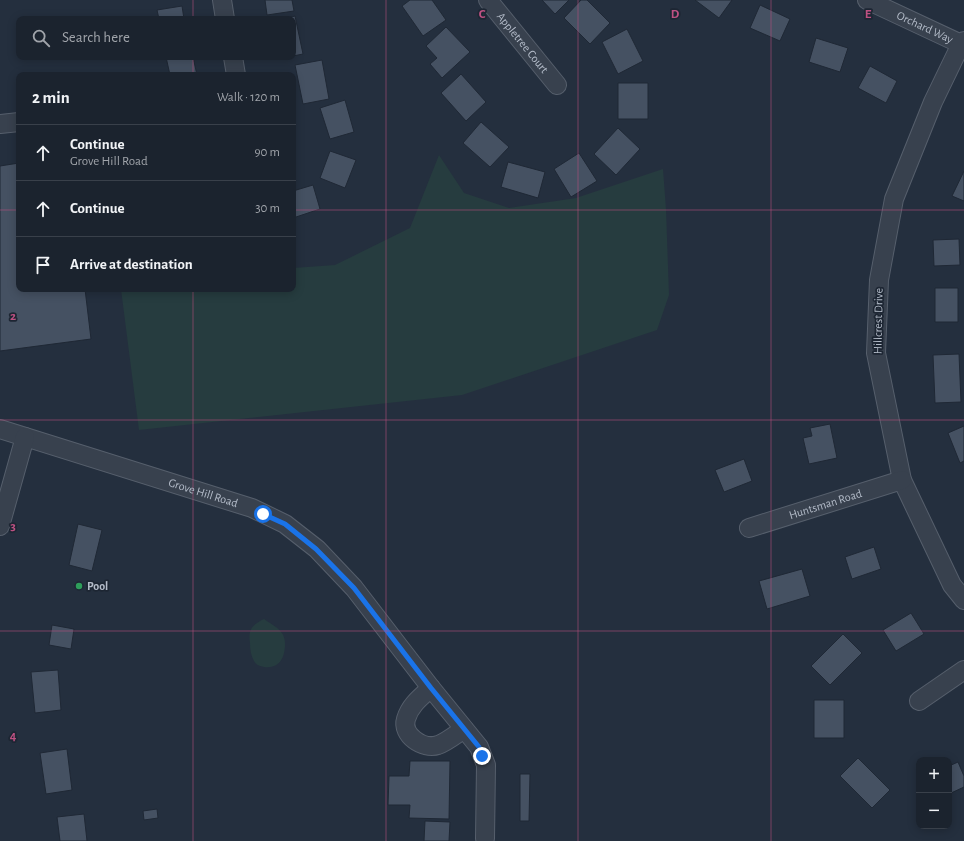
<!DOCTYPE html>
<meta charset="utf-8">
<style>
body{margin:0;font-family:"Alegreya Sans",sans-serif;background:#242b36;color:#f1f3f6}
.controls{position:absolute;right:12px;bottom:12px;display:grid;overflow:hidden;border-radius:8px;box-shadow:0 2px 10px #0003}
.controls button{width:36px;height:36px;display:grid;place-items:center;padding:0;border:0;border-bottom:1px solid #39404a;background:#1b232e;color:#f1f3f6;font:20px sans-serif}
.stop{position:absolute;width:12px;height:12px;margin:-9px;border:3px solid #1a73e8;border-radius:50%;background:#fff}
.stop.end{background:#1a73e8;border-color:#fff;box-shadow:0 1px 4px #0008}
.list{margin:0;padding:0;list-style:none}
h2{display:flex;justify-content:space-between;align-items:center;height:52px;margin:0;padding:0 16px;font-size:17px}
h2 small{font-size:13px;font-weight:400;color:#a0a4aa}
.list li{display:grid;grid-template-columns:26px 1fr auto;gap:12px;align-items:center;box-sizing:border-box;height:56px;padding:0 16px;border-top:1px solid #39404a}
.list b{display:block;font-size:15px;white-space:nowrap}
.list p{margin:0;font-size:13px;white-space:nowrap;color:#a0a4aa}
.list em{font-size:13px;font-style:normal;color:#a0a4aa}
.icon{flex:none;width:22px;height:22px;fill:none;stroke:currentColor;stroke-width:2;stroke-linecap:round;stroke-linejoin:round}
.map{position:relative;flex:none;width:964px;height:841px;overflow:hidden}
.search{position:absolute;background:#1b232e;box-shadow:0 2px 10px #0003;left:16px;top:16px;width:280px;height:44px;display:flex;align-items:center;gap:10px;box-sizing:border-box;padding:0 14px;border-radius:8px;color:#a0a4aa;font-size:15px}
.panel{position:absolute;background:#1b232e;box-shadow:0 2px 10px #0003;left:16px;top:72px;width:280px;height:220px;border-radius:8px}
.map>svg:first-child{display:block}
</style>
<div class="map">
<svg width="964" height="841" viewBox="0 0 964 841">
<rect width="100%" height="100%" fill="#242f3e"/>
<!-- green -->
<path fill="#263c3f" d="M439,155L464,193L509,208L576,198L663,169L666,209L669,295L657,330L462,395L139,430L121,289H293V268L335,265L410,228Z
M264,619C269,623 278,627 281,632C284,635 285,640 285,644C285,657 280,669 264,667C260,666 256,665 254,661C251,656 250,649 250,643C248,629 252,625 264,619Z"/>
<!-- building -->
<path fill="#455162" stroke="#1f2835" d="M265,0H292L294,11L267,15Z
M410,0H432L446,20L423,36L402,6Z
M542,0H569L555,14Z
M581,0H587L610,23L590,44L564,18Z
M695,0H732L719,18Z
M760,5L790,19L780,41L750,28Z
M182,6L184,19H159L157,10Z
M295,16L303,54L293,56V19H284Z
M446,27L470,52L442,78L430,64L437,58L426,46Z
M627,29L643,61L618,74L602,42Z
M816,38L848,48L840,72L809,62Z
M166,57H193L197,75H170Z
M322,60L329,99L303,104L295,65Z
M870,66L897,81L886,103L858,88Z
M461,74L486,102L466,121L441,93Z
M618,83H648V119H618Z
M345,100L354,132L330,139L320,108Z
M481,122L509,147L490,167L463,143Z
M618,128L640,149L616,175L594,154Z
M330,151L356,160L345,188L320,178Z
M579,153L597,181L571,197L554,169Z
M508,162L545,172L538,198L501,187Z
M19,163V289H85L91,339L0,351V166Z
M964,171V201L952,196Z
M313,185L320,209L293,218V191Z
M959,239L960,265L934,266L933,240Z
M935,288H958V322H935Z
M959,354L961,402L935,403L933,355Z
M830,424L837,458L809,464L803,438L812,436L810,428Z
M964,426V461L960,463L948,433Z
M744,459L752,481L724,492L715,470Z
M78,524L102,530L92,571L69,565Z
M874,547L881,569L852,579L845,557Z
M802,569L810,596L767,609L759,581Z
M911,613L924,634L896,651L883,630Z
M52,625L74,629L71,649L49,645Z
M843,634L862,653L830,685L811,666Z
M58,670L61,710L35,713L31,672Z
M814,700H844V738H814Z
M67,749L72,790L46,794L40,753Z
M858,758L890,790L872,808L840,776Z
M410,761H450L449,819L409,818L410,805H388L389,776H409Z
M958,762L964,776V787L949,794V766Z
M520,774H530L529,821H520Z
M157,809L158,818L144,820L143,811Z
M84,814L87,841H60L57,817Z
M425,821L450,822L449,841H424Z"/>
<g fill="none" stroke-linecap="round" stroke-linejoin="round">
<!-- minor casing -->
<g stroke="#565f6c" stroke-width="20">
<g id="minor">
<path d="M222,0L225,19"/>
<path id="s1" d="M488,0L557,85"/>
<path id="s2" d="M867,0L961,44"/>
<path d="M964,41L961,44L933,102L894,199L879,280L876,353L902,480L952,585L964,600"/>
<path d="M233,57L236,75"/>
<path d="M0,124L19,122"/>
<path id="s3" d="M0,429L252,508L285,524L317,549L354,588L431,688L479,747L486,765L485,838"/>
<path d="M0,526L25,437"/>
<path id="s4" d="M749,528L902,480"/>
<path d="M431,688C421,697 410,705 406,719C401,735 423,750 438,745C445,743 458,733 464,729"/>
<path d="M919,701L964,670"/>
</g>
</g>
<!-- minor -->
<use href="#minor" stroke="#38414e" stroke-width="18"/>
</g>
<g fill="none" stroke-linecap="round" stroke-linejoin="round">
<!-- route -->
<path stroke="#1a73e8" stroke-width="5" d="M263,514L285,524L316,549L354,588L431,688L479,747L482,756"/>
</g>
<!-- grid -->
<path fill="none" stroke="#bd5182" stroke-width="1" stroke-opacity="0.55" d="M193,0V19M386,0V841M578,0V841M771,0V841M193,57V75M0,210H19M293,210H964M193,289V841M0,420H964M0,631H964"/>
<!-- markers -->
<circle fill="#2e9e5b" stroke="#1d2633" stroke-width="1.5" cx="79" cy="586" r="4"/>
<g text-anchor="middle" stroke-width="3.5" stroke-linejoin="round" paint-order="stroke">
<!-- street labels -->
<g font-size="12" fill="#b4bcc9" stroke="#1d2633">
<text dy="4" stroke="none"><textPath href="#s2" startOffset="64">Orchard Way</textPath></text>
<text dy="4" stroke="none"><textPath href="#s1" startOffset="55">Appletree Court</textPath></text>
<text transform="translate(878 321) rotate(-89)" y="4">Hillcrest Drive</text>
<text dy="4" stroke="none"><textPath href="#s3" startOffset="213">Grove Hill Road</textPath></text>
<text dy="4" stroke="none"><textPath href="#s4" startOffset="80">Huntsman Road</textPath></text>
</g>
<!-- poi labels -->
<g font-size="12" font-weight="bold" fill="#b4bcc9" stroke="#1d2633" text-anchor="start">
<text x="87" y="590">Pool</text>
</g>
</g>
<g font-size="13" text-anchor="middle" font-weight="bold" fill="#bd5182" stroke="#1d2633" stroke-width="3.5" stroke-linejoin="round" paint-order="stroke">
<text x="482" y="18">C</text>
<text x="675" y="18">D</text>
<text x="868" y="18">E</text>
<text x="13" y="320">2</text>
<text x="13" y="530">3</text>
<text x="13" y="740">4</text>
</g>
</svg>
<div class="controls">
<button>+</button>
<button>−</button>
</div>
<div class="stop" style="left:263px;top:514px"></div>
<div class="stop end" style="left:482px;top:756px"></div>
<div class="search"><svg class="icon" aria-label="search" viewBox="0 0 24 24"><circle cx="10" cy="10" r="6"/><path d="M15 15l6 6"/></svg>Search here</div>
<section class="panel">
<h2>2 min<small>Walk · 120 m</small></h2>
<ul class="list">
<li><svg class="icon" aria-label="ahead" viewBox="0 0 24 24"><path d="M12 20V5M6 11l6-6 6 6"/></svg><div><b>Continue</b><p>Grove Hill Road</p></div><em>90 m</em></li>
<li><svg class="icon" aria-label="ahead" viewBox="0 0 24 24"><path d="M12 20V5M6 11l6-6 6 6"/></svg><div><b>Continue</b></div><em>30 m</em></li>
<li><svg class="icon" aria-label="arrive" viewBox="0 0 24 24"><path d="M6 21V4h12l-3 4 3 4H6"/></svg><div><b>Arrive at destination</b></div></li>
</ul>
</section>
</div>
